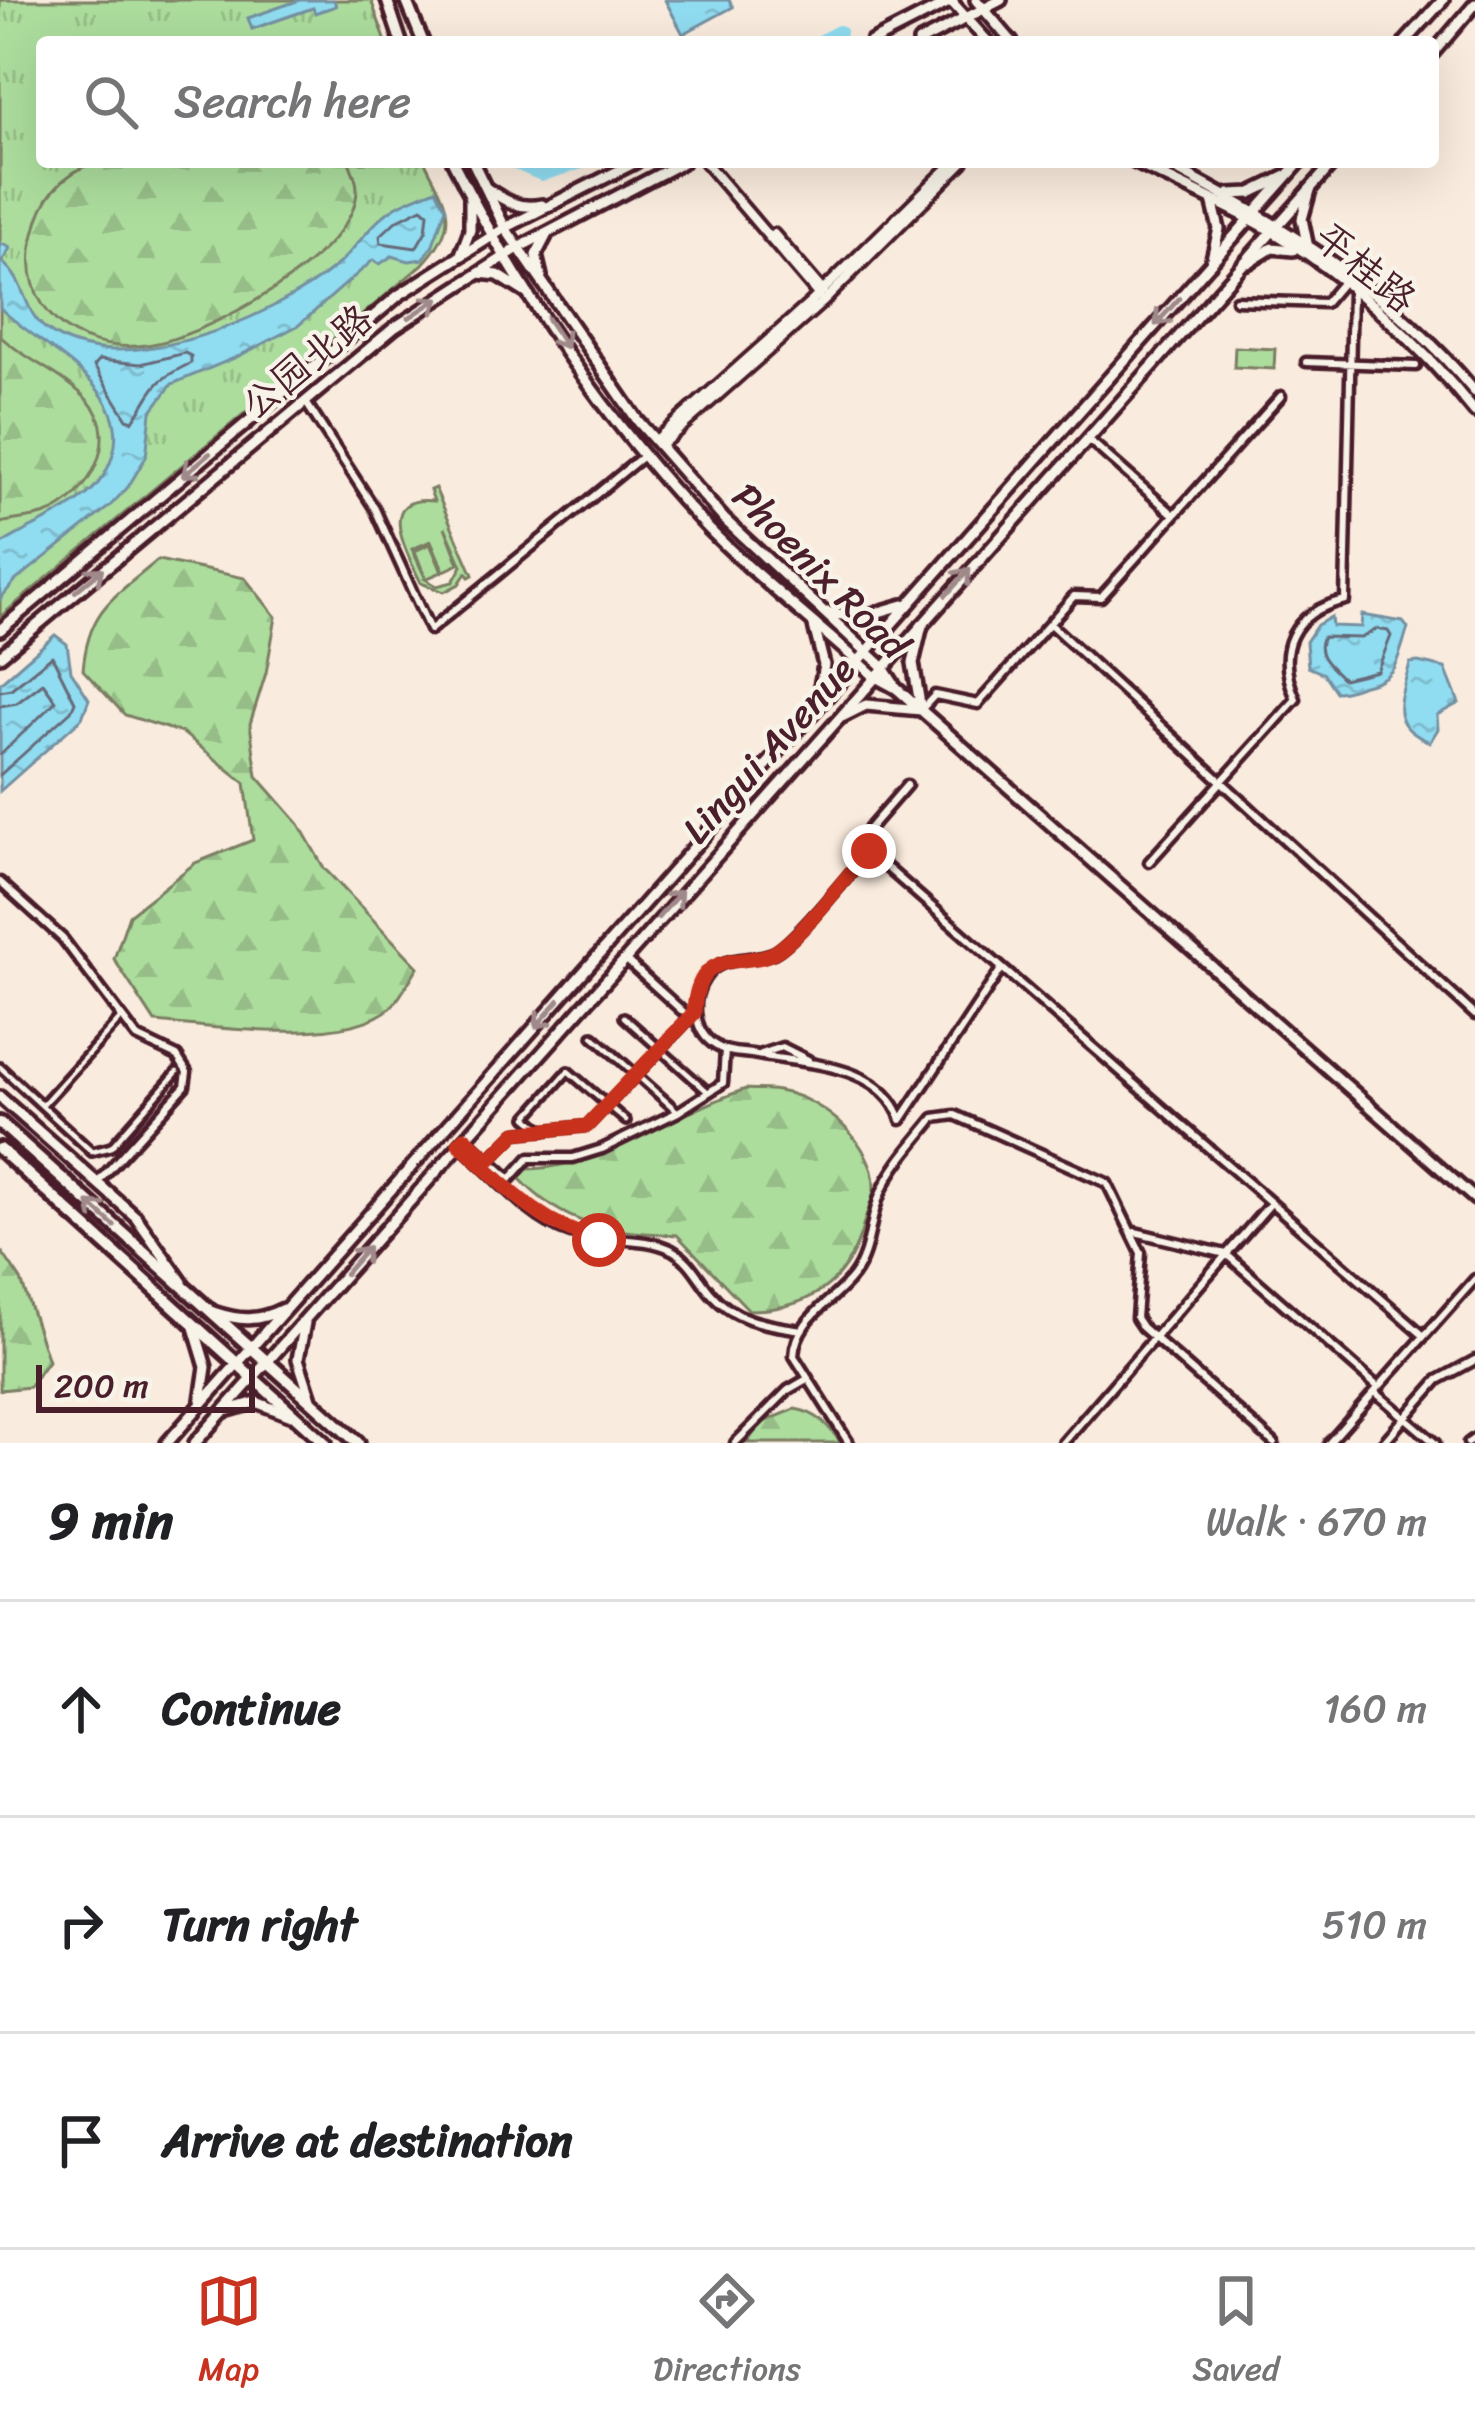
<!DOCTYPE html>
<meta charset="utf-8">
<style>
body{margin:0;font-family:Sriracha,"LXGW WenKai TC",sans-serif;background:#f2f2f2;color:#202124}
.scale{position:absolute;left:36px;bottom:30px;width:219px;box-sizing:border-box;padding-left:12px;border:6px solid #4a1f2b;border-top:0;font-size:33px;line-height:42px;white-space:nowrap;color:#4a1f2b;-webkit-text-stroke:9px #f7f3e8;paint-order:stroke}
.stop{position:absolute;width:36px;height:36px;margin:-27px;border:9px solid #c8321e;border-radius:50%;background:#fff}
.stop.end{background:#c8321e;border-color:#fff;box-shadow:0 3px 12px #0008}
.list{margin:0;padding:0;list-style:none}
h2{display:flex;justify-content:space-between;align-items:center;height:156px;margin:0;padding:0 48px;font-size:51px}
h2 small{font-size:39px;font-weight:400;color:#757577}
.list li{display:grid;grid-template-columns:78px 1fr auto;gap:36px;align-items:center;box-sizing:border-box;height:216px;padding:0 48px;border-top:3px solid #e0e0e0}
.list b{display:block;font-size:45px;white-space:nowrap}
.list em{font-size:39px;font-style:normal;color:#757577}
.icon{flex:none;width:66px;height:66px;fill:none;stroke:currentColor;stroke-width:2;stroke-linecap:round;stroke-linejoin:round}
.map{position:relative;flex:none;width:1475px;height:1443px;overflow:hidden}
.search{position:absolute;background:#fff;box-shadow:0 12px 48px #0002;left:36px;right:36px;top:36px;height:132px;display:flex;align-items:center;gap:30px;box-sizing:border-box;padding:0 42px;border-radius:12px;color:#757577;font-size:45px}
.sheet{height:804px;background:#fff}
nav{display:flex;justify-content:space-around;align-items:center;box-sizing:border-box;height:168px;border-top:3px solid #e0e0e0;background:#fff;font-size:33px;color:#757577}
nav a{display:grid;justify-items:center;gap:6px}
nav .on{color:#c8321e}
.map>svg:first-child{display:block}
</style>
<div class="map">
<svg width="1475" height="1443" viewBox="0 0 1475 1443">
<defs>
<pattern id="grass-tufts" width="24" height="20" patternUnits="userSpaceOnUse" patternTransform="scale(3)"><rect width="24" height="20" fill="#acdd9d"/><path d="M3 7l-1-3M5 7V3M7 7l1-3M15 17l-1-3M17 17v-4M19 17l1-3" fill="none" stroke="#96bd87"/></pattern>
<pattern id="forest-firs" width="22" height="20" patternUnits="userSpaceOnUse" patternTransform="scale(3)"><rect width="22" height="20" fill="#acdd9d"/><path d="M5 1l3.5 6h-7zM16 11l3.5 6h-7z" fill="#96bd87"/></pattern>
<pattern id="water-ripples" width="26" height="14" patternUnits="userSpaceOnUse" patternTransform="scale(3)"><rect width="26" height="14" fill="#90dcf0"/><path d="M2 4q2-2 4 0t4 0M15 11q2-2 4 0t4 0" fill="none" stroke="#7ebcce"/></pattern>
</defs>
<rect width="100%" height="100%" fill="#f9ebdd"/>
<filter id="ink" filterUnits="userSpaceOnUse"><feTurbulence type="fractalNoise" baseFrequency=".00833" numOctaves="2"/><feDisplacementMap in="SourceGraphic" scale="24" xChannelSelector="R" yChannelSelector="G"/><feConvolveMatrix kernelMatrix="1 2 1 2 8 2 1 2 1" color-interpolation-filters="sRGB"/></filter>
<g filter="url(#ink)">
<!-- grass -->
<path fill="url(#grass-tufts)" stroke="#7b7e64" stroke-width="3" d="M0,0H371L386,42H42V162H425C448,208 461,222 422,265L0,617Z"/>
<!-- forest -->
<path fill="url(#forest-firs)" stroke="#7b7e64" stroke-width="3" d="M95,162H349C352,170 357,180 357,188C359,255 204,338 147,345C76,355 15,309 34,234C42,198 60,175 95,162Z
M0,336C26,361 65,374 89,402C122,439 87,500 46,514C31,519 15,519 0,523Z
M158,560L245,578L276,617L266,673L250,724L257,776L299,824L324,868L418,967C410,979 402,996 392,1006C351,1047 210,1027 155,1022L114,959L129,915L195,863L253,840L245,783L183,733L125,715L83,670C88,609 114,597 158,560Z
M746,1089C758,1090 771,1089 783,1092C822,1099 875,1144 874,1187C874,1199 867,1212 864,1223C849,1282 809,1310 749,1310L677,1235C610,1231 567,1229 518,1177L526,1169C599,1169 676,1112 746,1089Z
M0,1249L21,1280L48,1361L29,1387L0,1390Z
M795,1409C818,1413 828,1425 841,1443H747L761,1423Z"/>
<!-- pitch -->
<path fill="#acdd9d" stroke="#7b7e64" stroke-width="3" fill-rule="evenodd" d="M1235,347L1275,349L1274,369L1234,367Z
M435,488L473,575L469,577L466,573L459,584L444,592L421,583C408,555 373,494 434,501L430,490ZM445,527L462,566L453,582L437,586L425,579L442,572L430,544L415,551L425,577L412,549L431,541L444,571L459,564Z"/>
<!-- water -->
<path fill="url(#water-ripples)" stroke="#7490a1" stroke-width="3" d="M300,0H334L336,6L315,13L313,8L252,29L248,18Z
M665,0H729L733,7L683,34Z
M436,189L446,208L432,247L423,259L409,261L392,256L380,264L373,260L299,325L237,357L172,384L151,412L146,457L128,487L110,506L15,581L0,599V545C26,528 56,518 81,499C97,488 108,472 113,454C133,386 39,347 0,308V243L10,248L2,262C27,282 22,310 46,329C118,385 275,317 336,266C354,251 367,228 387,213C401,202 419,196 436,189Z
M1362,615L1403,622L1408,628C1397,659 1398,679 1364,685C1353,688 1348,692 1336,692L1324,674L1308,667L1306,642L1317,625L1331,617L1332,626L1361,627Z
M55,635L67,644L71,671L89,699L82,718L0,791V683Z
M1418,662L1445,668L1459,703L1437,715L1438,729L1430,742C1385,724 1401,699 1410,663Z"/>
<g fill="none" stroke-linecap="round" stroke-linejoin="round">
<!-- shore -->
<path stroke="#666b7a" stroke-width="3" d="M422,208L428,213L426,231L416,248L381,243L380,236L396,221Z
M185,353L191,356V363C149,383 156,388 133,421L127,419L94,366L99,360L141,364Z
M1377,629L1388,631L1391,636L1377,671L1343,679C1332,667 1313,655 1323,637L1361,638Z
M0,691L11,689L52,656L75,702L71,711L0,775
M0,706L17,703L43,683L56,701L0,755"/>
<!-- river -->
<path stroke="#90dcf0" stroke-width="14" d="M820,42L839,32
M514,162L542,174L581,162"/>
<!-- pedestrian casing -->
<g stroke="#4a1f2b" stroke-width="14">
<path id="pedestrian" d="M624,1017L708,1092
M593,1036L678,1112
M0,1067L92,1152L111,1147L177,1072
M43,1104L120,1019
M544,1131L527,1117L568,1071L626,1121
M489,1160L516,1133L587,1126L690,1018"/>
</g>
<!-- minor casing -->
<g stroke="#4a1f2b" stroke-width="15">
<path id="minor" d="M1236,300L1325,303L1342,283
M1306,362L1416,366
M305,401L375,509L430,630L643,456
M1087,438L1174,515
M1050,624L1475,1015
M921,710L935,695L978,704L1074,596L1101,597L1281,396
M907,785L862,837L869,852L1424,1336
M869,852C851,871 793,945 773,953C746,963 717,952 701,985C691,1007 695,1036 720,1048C731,1054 745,1052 757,1055C804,1064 882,1063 901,1120L1002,968
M1149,862L1296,699C1274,650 1292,612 1345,600L1352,291
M0,882L63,939L137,1037L177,1056L187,1072L185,1086L98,1182
M626,960L690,1018
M761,1054L782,1047L808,1060
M465,1138L510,1179L529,1158H573L602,1149L678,1112L723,1083L725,1050
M461,1146C493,1174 529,1220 571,1233C603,1243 643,1235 672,1250C690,1260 697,1276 709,1291C733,1321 767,1325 802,1330
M1135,1232L1226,1254L1378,1387
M1375,1392L1435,1443
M735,1443L788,1390L807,1379
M849,1443L794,1356C796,1317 833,1303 853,1276C871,1252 869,1221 880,1195C892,1166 915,1142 934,1118L955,1115L1107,1183L1141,1253L1136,1318L1142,1327L1274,1443
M1063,1443L1271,1203
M1329,1443L1475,1279
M1383,1443L1438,1380L1475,1360
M1468,1443L1475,1438"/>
</g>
<!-- tertiary casing -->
<g stroke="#4a1f2b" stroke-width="16">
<path id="tertiary" d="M705,162L821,298
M774,234L823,291
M655,441L810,303L954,162
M660,446L824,301L963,162"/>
</g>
<!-- secondary casing -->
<g stroke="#4a1f2b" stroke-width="18">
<path id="secondary" d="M950,0L988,42
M976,0L1012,42
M871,42L953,0
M919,42L1001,0
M1134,162C1178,184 1224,204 1267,228C1343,272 1421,344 1475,412
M1162,162C1279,223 1390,289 1475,392
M486,188C505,201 519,210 542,205
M1229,194L1251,193L1286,176
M1307,243L1302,219L1310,190
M461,254L470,230V195
M1211,263L1219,229L1212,200
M1248,263L1272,248L1293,250
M479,273L498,275L528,294
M541,276L536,255L546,236
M0,630L399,295L505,228L636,162
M0,656L394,328L518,248L683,162
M896,688L1475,1199
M842,717L866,705L921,710L913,663L922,625
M0,1097L136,1217L182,1282"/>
</g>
<!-- primary casing -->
<g stroke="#4a1f2b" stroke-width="18">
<path id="primary" d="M387,0L401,42
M406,0L423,42
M1405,42L1443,0
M1433,53L1475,4
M453,162C519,292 608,424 709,529C760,581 820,626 874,676L896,688
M473,162L505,228L638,421L724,519L882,666L893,683
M827,612L858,618L903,605
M814,626L824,665L817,703
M213,1312C240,1321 257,1322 283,1309
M305,1323L298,1359L311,1399
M193,1324L206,1367L201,1400
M225,1411L256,1402L289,1415
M167,1443L1300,162
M195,1443L1334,162"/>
</g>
<!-- trunk casing -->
<g stroke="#4a1f2b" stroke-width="20">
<path id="trunk" d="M0,1123L358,1443
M0,1149L325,1443"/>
</g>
<!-- pedestrian -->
<use href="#pedestrian" stroke="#f7f3e8" stroke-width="4.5"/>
<!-- minor -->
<use href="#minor" stroke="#f7f3e8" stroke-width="6"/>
<!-- tertiary -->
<use href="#tertiary" stroke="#f7f3e8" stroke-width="8"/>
<!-- secondary -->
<use href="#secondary" stroke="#f7f3e8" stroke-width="9"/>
<!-- primary -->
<use href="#primary" stroke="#f7f3e8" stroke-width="9"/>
<!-- trunk -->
<use href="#trunk" stroke="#f7f3e8" stroke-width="10"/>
</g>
<!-- one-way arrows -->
<defs><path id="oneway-shaft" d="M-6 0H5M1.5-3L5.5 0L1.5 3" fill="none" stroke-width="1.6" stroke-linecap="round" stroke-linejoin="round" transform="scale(3)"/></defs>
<g stroke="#a0898a">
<use href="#oneway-shaft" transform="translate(424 308) rotate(-33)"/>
<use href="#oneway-shaft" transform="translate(1167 312) rotate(132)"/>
<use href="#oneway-shaft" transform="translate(557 333) rotate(56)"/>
<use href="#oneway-shaft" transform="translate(196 465) rotate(140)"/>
<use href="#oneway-shaft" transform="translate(89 580) rotate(-40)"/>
<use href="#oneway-shaft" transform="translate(958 582) rotate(-48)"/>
<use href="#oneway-shaft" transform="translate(670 904) rotate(-49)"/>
<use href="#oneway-shaft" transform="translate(547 1014) rotate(131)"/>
<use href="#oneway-shaft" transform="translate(101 1214) rotate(-138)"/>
<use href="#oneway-shaft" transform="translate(357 1260) rotate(-49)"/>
</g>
</g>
<g fill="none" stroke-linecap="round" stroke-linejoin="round" filter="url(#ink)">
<!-- route -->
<path stroke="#c8321e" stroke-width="15" d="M599,1240C539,1225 504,1185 459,1144L465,1138L489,1160L516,1133L587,1126L694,1013C697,939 750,973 781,948C812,924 842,881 869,851"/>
</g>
<g text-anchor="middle" stroke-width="9" stroke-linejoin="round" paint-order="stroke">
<!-- street labels -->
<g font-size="39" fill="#4a1f2b" stroke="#f7f3e8">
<text transform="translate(1366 267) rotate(39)" y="14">平桂路</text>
<text transform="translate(306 361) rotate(-39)" y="14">公园北路</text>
<text transform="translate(821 570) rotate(45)" y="14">Phoenix Road</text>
<text transform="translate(768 749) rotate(-48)" y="14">Lingui Avenue</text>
</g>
</g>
</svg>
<div class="scale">200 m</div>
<div class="stop" style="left:599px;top:1240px"></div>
<div class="stop end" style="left:869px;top:851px"></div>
<div class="search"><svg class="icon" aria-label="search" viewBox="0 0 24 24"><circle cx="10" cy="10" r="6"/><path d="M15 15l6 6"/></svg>Search here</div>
</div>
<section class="sheet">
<h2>9 min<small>Walk · 670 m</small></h2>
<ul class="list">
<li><svg class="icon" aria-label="ahead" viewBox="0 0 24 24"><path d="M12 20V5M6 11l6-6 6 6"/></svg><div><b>Continue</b></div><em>160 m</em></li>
<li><svg class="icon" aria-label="right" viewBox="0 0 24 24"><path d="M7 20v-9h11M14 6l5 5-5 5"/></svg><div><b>Turn right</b></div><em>510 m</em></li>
<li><svg class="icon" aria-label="arrive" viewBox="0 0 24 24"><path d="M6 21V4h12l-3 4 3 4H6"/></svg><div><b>Arrive at destination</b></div></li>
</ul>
</section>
<nav>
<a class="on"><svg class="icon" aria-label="map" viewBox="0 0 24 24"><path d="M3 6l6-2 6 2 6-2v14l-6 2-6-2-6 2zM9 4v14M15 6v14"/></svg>Map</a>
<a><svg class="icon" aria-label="directions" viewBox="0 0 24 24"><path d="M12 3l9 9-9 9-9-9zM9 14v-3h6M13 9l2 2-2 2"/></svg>Directions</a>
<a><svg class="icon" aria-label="saved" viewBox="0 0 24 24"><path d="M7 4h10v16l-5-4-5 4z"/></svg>Saved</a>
</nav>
